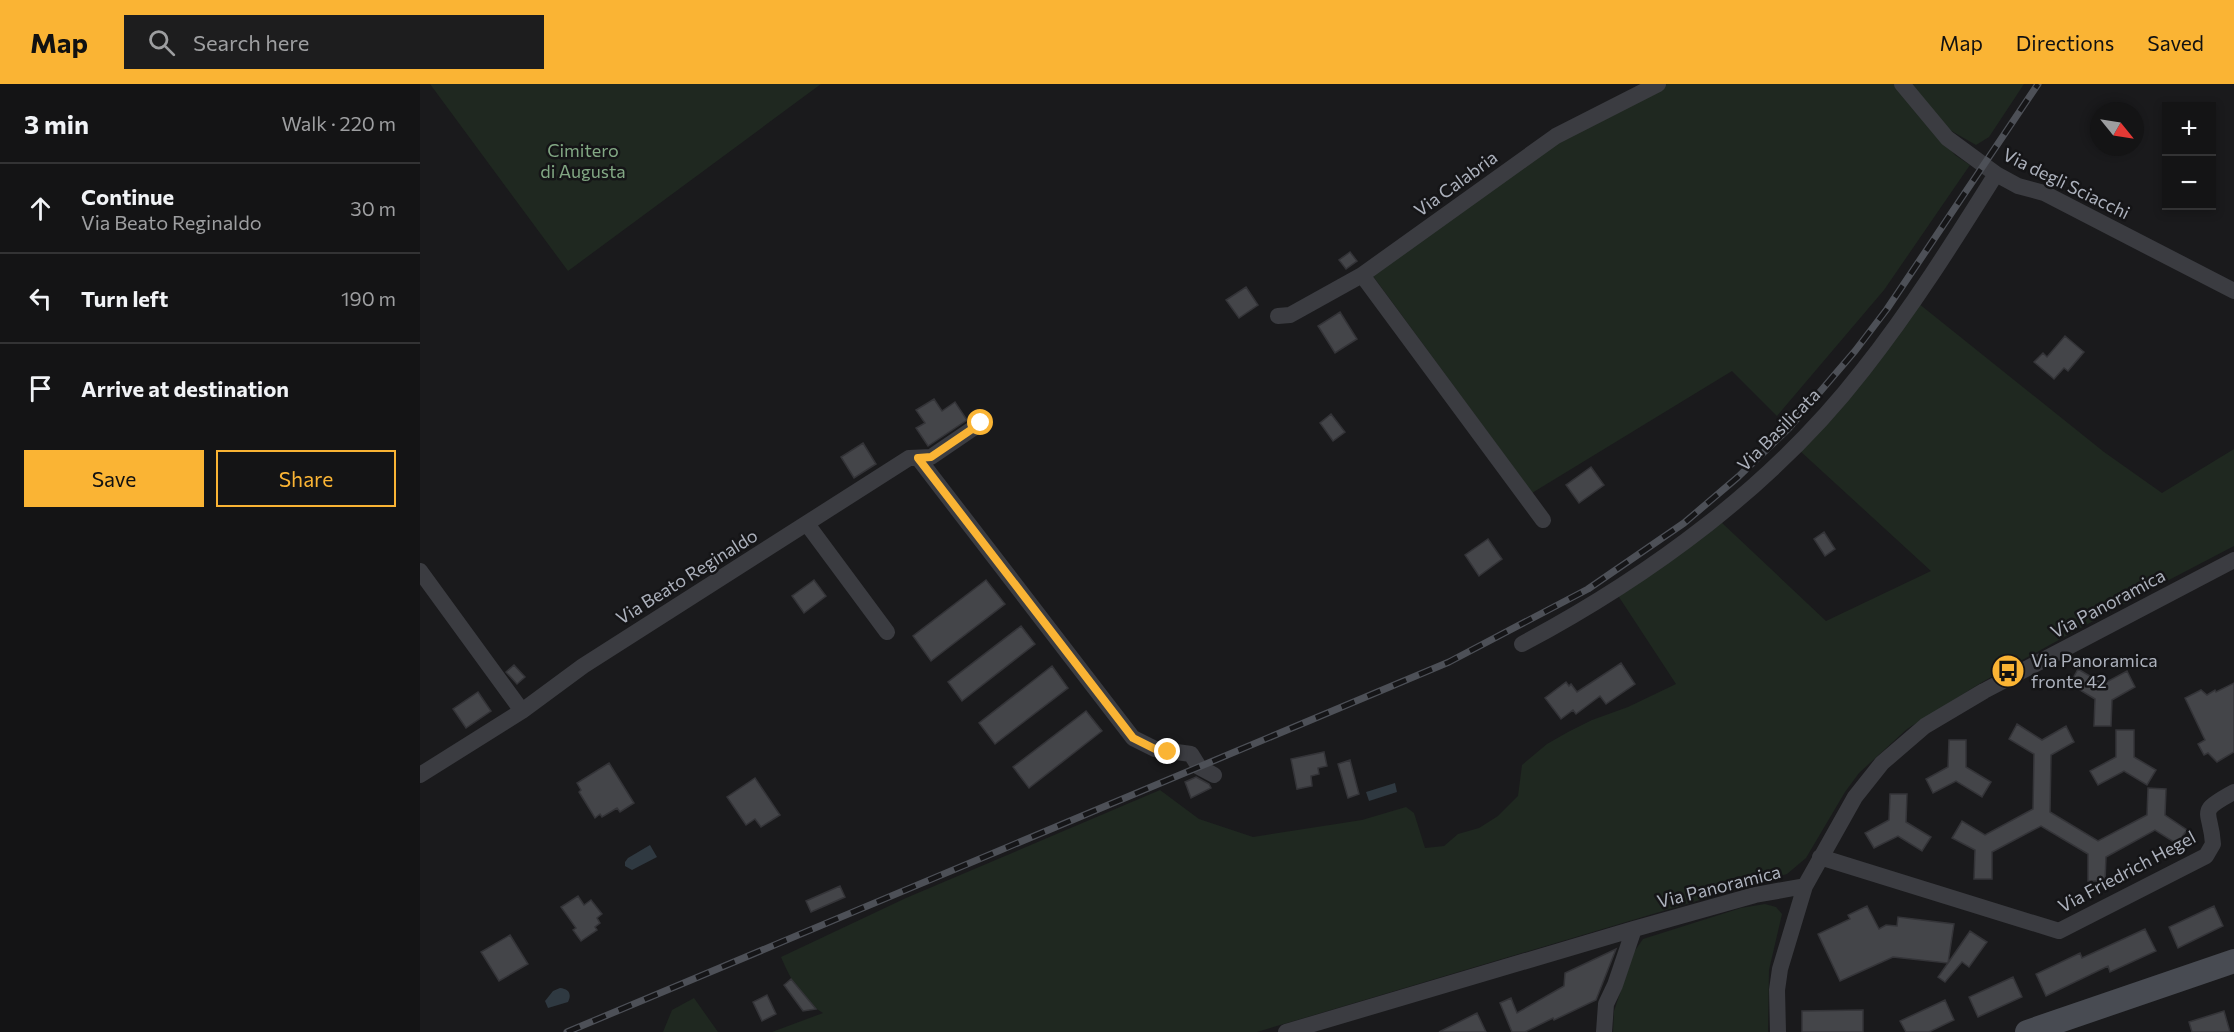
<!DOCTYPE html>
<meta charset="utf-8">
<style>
body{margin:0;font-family:Commissioner,sans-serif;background:#1d1d1e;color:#f1f3f6}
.controls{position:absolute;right:18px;top:18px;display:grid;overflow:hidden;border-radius:0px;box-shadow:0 3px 9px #0003}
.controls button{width:54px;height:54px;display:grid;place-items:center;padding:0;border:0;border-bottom:2px solid #333334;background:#141415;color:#f1f3f6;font:30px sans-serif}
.compass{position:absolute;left:1670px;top:18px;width:54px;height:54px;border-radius:50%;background:#141415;box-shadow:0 3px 9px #0003;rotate:120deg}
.stop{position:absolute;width:18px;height:18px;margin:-14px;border:4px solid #fab434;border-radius:50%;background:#fff}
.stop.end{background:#fab434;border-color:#fff;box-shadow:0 2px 6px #0008}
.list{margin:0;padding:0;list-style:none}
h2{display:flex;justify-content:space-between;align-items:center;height:78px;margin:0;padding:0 24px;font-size:26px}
h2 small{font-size:20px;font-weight:400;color:#9d9ea0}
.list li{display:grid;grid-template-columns:39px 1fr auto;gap:18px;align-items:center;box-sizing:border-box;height:90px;padding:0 24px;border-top:2px solid #333334}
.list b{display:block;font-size:22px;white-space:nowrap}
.list p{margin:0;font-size:20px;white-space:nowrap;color:#9d9ea0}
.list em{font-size:20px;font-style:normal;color:#9d9ea0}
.actions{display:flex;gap:12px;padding:18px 24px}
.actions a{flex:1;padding:14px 0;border:2px solid #fab434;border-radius:0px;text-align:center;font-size:21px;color:#fab434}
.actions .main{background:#fab434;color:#111}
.icon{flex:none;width:33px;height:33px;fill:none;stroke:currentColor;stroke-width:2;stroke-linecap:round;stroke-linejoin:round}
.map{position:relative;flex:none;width:1814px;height:948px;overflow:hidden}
header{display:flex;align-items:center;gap:36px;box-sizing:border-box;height:84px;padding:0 30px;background:#fab434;color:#111}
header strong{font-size:28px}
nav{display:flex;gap:33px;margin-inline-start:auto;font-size:21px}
.search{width:420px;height:54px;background:#1d1d1e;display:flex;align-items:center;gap:15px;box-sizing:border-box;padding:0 21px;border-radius:0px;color:#9d9ea0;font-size:22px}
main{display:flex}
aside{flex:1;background:#141415}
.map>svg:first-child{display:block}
</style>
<header>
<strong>Map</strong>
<div class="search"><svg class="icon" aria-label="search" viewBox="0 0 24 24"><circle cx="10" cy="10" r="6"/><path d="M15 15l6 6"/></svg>Search here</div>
<nav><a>Map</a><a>Directions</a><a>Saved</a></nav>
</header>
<main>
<aside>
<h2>3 min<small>Walk · 220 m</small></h2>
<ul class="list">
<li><svg class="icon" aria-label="ahead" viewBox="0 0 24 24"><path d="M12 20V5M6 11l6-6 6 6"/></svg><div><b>Continue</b><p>Via Beato Reginaldo</p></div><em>30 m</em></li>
<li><svg class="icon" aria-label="left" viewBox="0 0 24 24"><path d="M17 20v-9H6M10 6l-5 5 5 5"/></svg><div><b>Turn left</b></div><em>190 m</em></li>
<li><svg class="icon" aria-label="arrive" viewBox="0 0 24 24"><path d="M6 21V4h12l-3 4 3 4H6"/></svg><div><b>Arrive at destination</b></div></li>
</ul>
<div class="actions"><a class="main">Save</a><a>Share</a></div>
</aside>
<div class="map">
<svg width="1814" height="948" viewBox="0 0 1814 948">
<rect width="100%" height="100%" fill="#1a1a1c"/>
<!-- green -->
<path fill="#1f2820" d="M10,0H401L148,187Z
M1247,0H1475L1535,71L1550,81L1464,206L1357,332L1312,287L1112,409L953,192L1134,58Z
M1491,0H1604L1569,53L1556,61L1528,45Z
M1498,219L1684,368L1742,409L1814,365V462L1726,508L1564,597L1487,645L1439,689L1425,708L1386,774L1367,790L837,948H352L403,929C382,917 370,894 361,873L486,814L740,706L779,735L833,753L942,736L986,723L994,729L1005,764L1024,762L1038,750L1059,744L1078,732L1098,712L1102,681L1127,660L1148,648L1172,636L1208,623L1256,600L1197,510L1300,437L1406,537L1511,487L1379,366Z
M1345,820L1356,823L1362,830L1349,886L1348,948H1193L1194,927L1214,868L1223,855L1321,824Z
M274,914L298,948H243L252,926Z"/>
<!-- water -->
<path fill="#2f3941" d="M975,699L977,708L949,717L946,708Z
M230,761L237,773L212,786L205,782V778L208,774Z
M140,904C149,905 152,910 148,918L128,924L125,917L133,907Z"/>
<!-- building -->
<path fill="#444549" stroke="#343438" stroke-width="1.5" d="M930,168L937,177L926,185L919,176Z
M826,203L838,221L819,234L806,216Z
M920,228L937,255L915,269L898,242Z
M1645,252L1664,268L1648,287L1644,284L1634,295L1614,278L1623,269L1627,273Z
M514,315L522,327L535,318L547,336L508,362L496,344L505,339L496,326Z
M911,330L925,348L913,357L900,339Z
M443,359L456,380L434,394L421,373Z
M1171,383L1184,401L1159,419L1146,401Z
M1404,448L1415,465L1405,472L1394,455Z
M1068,455L1082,475L1059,492L1045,471Z
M394,496L406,512L384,529L372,512Z
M566,496L585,520L511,577L493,552Z
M601,542L615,560L542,617L528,598Z
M1201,579L1215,600L1186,620L1180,612L1156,630L1153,626L1141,635L1125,614L1146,598L1149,602L1151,600L1157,608Z
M94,581L105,593L97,600L86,588Z
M632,582L648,604L575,660L559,639Z
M1658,585L1683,600L1707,587L1715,603L1692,616L1691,642H1674L1675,615L1650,600Z
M1814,599V668L1797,678L1788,669L1784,671L1778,660L1785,656L1765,614L1781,606L1787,611L1795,606L1796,608Z
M58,608L71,627L46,644L33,625Z
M666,627L682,647L609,704L593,683Z
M1597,640L1622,656L1646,642L1654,658L1631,671L1630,728L1678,757L1727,731L1728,704L1746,705L1745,731L1767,746L1757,760L1735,746L1686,773L1685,797H1668V770L1621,742L1572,768V795H1554L1555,766L1532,754L1542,737L1565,751L1613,725L1614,670L1589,655Z
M1696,646H1714V673L1736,686L1727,701L1704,687L1678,701L1670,687L1696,673Z
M1529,656H1546V683L1571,698L1562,713L1536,697L1513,709L1506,695L1528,683Z
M904,668L907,682L898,684L899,690L891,692L892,702L877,705L871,675Z
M930,676L939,710L928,714L918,680Z
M189,679L214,719L200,728L197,724L182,733L180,730L175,734L159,708L161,706L157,699Z
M776,693L789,700L791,704L771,714L765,698Z
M335,694L360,731L341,743L335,735L326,741L307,713Z
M1470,710H1487L1486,738L1511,753L1502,767L1478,752L1454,764L1445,749L1469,736Z
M420,802L425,813L391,828L386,817Z
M158,812L164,821L171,816L182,830L177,834L180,839L175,843L177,846L161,857L153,846L156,844L141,823Z
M1447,822L1459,845L1466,841L1477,842L1478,833L1534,840L1528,879L1550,847L1567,858L1549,883L1542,878L1525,898L1518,893L1528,879L1473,873L1420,897L1398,850L1430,835L1428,831Z
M1794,822L1803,842L1758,864L1749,843Z
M1725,845L1736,867L1690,888L1688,882L1626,912L1616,890L1660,869L1662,874Z
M90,851L108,880L79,897L61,868Z
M1196,865L1176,916L1134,936L1133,934L1105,948H1092L1080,919L1091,914L1097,929L1144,902L1145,889Z
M1593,893L1602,913L1558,933L1549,913Z
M371,895L396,925L383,927L364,901Z
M347,911L356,930L342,937L333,918Z
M1525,916L1534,936L1509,948H1486L1480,937Z
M1443,926V948H1382V927Z
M1804,927L1810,948H1772L1769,938Z
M1057,929L1066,948H1019Z"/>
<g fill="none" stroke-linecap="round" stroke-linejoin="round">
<!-- minor -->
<path stroke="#3b3c41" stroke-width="16" d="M1482,0L1527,54L1576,90L1598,102L1624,109L1814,207
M942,191L1123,436
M858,232L870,231L942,191L1136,52L1238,0
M498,374L713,654L735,665L771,670L779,683L794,691
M387,440L467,548
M0,487L102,627
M1102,560C1230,492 1354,401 1443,286C1492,224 1534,157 1576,90
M0,691L102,627L163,582L489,374L511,373L561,339
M1400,773L1639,847L1786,772L1793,760C1791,725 1775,729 1814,708
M866,948L1214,845L1335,811L1385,802
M1184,948L1186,920L1195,901L1214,845
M1358,948L1357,906L1360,885L1385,802L1435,713L1462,679L1505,642L1564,607L1814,476"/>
<!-- secondary -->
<path stroke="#484b52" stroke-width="24" d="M1607,948L1814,877"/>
<!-- rail casing -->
<g stroke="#4d5057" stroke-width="7">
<path id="rail" d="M147,948L1029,578L1168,505L1264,439L1318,393L1369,344L1435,267L1467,225L1618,0"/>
</g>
<!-- rail -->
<use href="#rail" stroke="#151517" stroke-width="4.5" stroke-dasharray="14" stroke-linecap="butt"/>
</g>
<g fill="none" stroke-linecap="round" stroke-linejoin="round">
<!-- route -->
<path stroke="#fab434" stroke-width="8" d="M561,339L511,373L498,374L713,654L735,665L748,668"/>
</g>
<!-- icons -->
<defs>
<g id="bus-disc" transform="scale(1.725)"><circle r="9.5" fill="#fab434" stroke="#151517"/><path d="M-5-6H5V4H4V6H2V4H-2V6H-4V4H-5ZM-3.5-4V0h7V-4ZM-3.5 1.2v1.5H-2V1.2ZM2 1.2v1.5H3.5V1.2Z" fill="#111"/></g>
</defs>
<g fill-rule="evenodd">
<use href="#bus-disc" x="1588" y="587"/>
</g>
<g text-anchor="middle" stroke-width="5" stroke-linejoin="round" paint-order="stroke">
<!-- park labels -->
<g font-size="18" fill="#82a884" stroke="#151517">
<text x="163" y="73">Cimitero<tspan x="163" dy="21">di Augusta</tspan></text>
</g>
<!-- street labels -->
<g font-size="18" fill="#acb1bc" stroke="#151517">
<text transform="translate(1036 100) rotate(-36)" y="6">Via Calabria</text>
<text transform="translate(1646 100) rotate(26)" y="6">Via degli Sciacchi</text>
<text transform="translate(1359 346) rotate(-45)" y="6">Via Basilicata</text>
<text transform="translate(267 493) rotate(-32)" y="6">Via Beato Reginaldo</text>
<text transform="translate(1688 520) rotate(-28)" y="6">Via Panoramica</text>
<text transform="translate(1707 788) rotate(-28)" y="6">Via Friedrich Hegel</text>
<text transform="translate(1299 803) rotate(-14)" y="6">Via Panoramica</text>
</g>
<!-- poi labels -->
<g font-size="18" fill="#acb1bc" stroke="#151517" text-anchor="start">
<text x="1611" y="583">Via Panoramica<tspan x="1611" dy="21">fronte 42</tspan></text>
</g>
</g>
</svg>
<div class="controls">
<button>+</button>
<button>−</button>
</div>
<svg class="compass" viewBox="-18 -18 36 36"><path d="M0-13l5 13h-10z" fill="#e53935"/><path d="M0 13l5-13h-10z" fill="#9d9ea0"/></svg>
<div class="stop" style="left:561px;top:339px"></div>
<div class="stop end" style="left:748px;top:668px"></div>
</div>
</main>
